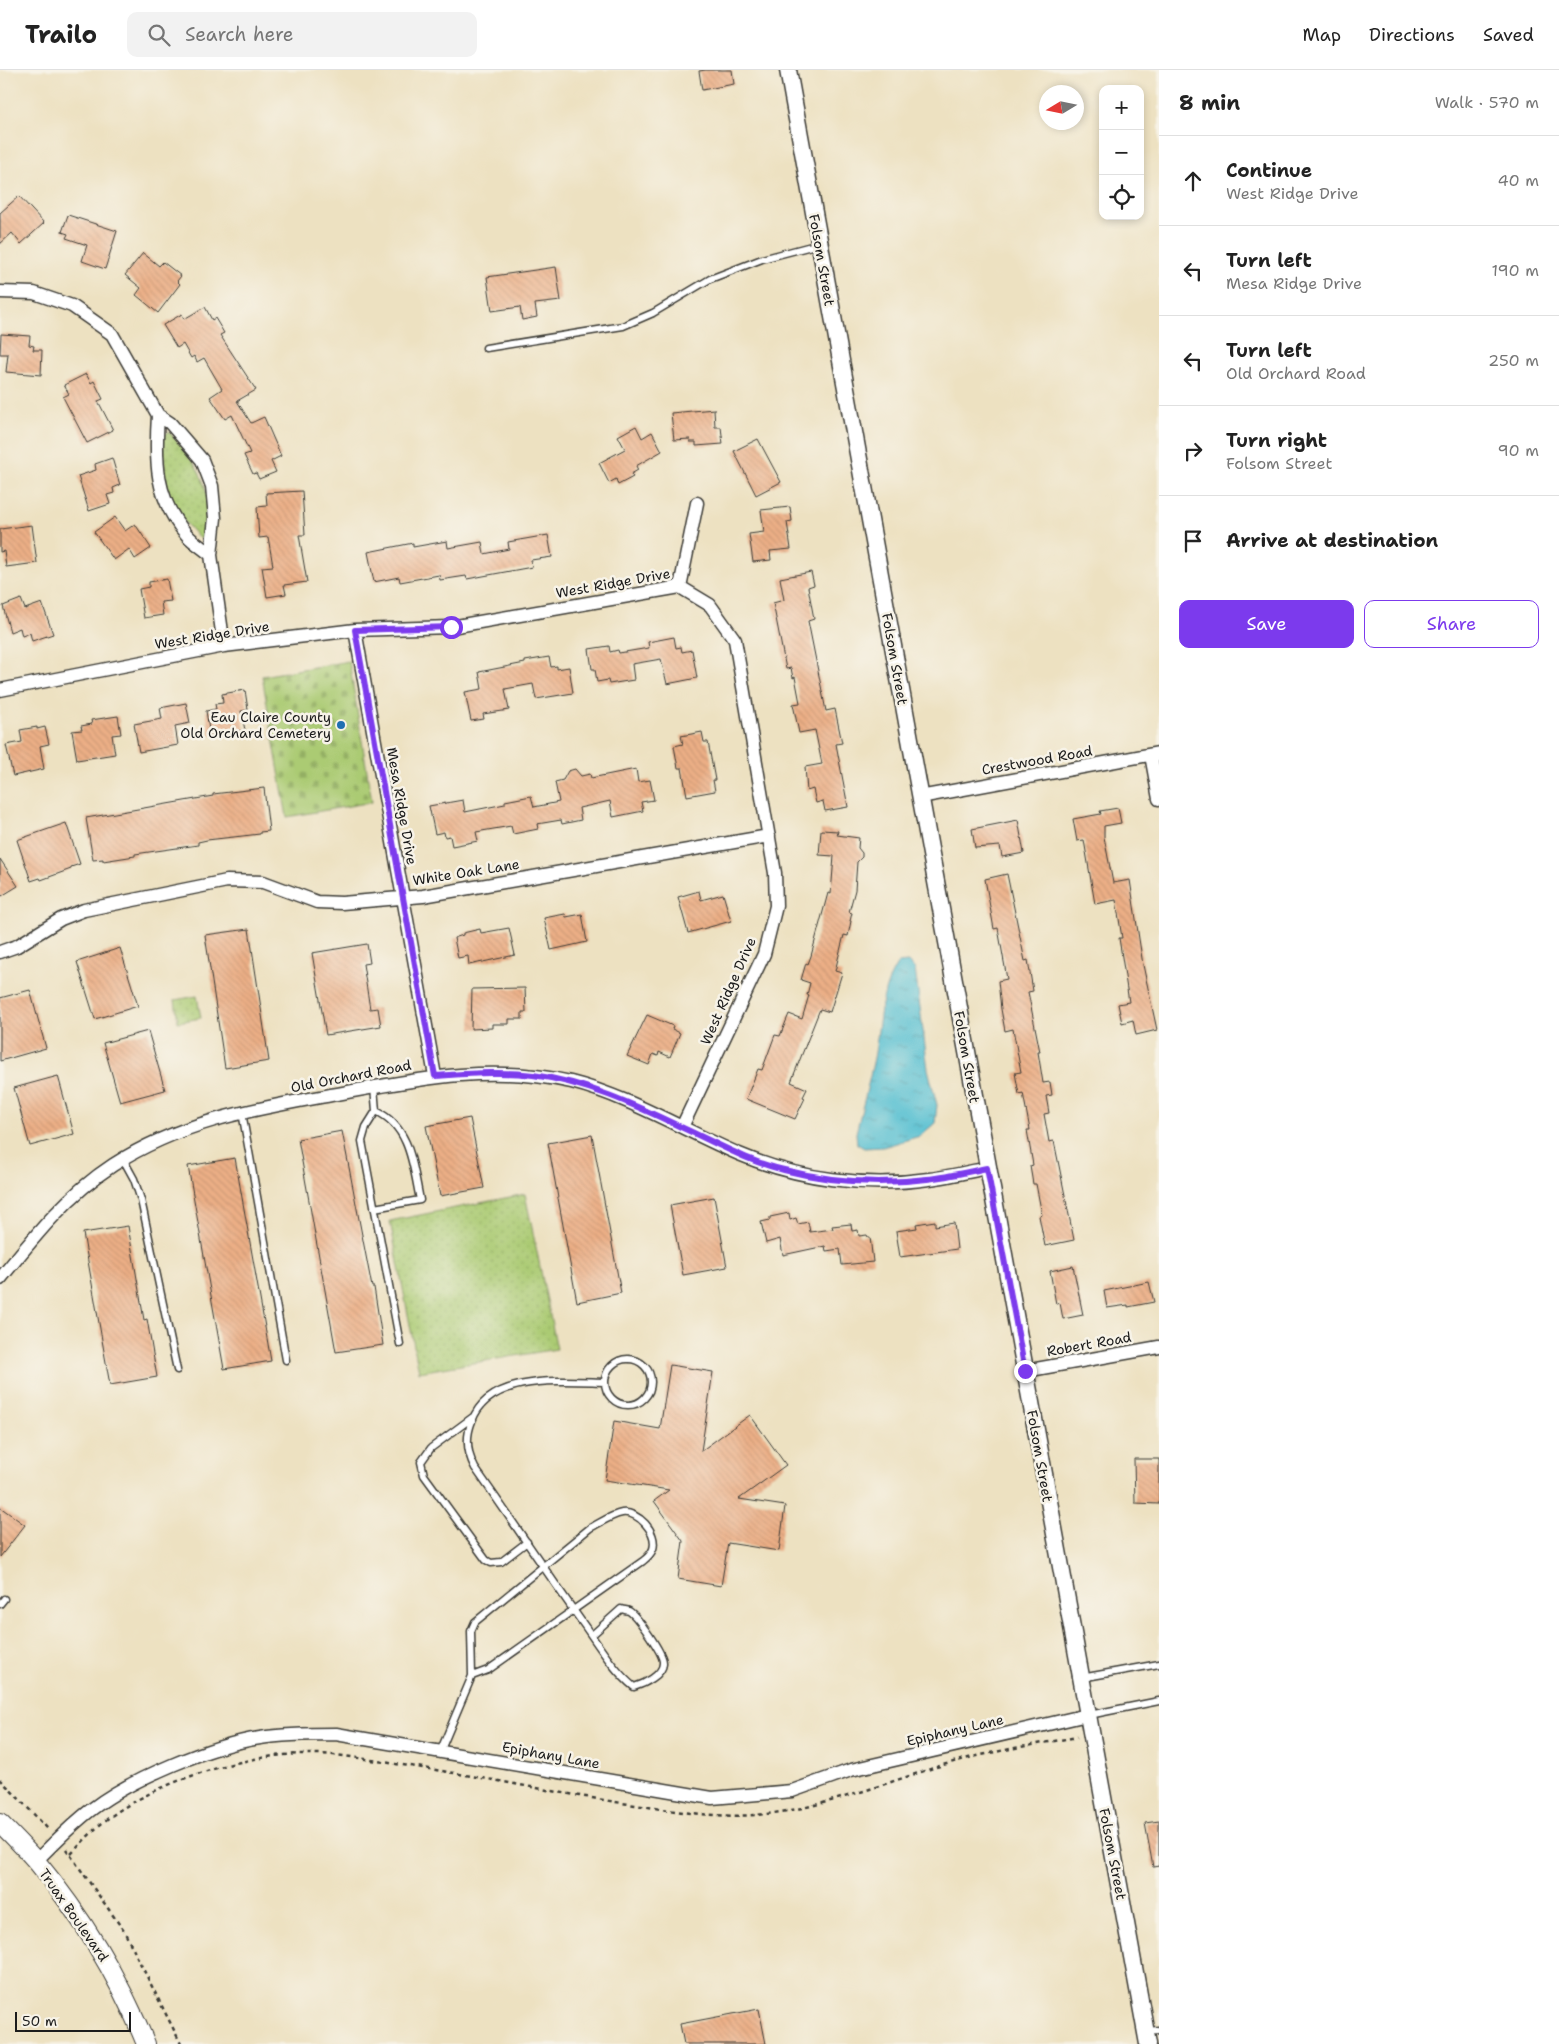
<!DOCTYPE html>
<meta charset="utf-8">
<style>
body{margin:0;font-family:"Shantell Sans",sans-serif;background:#f2f2f2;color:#222}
.controls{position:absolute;right:15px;top:15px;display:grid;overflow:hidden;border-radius:10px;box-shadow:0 2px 8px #0003}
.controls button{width:45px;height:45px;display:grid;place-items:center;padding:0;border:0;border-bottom:1px solid #e0e0e0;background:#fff;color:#222;font:25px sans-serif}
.compass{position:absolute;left:1039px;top:15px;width:45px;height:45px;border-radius:50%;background:#fff;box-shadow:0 2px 8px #0003;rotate:260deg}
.scale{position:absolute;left:15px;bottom:12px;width:116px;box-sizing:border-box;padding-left:5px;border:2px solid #1c1c1c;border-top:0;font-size:14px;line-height:18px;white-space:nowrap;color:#1c1c1c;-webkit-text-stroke:4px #f7f3e8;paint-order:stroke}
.stop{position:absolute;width:15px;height:15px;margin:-11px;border:4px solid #7c3aed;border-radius:50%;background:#fff}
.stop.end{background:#7c3aed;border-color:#fff;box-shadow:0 1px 5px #0008}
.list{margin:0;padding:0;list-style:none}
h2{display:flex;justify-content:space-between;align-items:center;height:65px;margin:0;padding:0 20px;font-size:21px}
h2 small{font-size:16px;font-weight:400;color:#767676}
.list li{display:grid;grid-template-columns:32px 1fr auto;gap:15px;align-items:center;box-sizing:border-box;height:90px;padding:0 20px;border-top:1px solid #e0e0e0}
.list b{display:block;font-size:19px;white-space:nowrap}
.list p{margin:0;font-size:16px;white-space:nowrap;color:#767676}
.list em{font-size:16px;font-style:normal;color:#767676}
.actions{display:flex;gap:10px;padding:15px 20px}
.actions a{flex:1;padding:11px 0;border:1px solid #7c3aed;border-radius:10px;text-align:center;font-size:18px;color:#7c3aed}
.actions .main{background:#7c3aed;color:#fff}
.icon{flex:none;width:28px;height:28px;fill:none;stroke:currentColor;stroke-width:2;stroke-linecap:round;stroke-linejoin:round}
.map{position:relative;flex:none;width:1159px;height:1974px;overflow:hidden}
header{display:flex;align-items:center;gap:30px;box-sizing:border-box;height:70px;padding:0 25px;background:#fff;border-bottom:1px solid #e0e0e0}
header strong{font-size:24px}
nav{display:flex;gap:28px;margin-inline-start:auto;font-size:18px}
.search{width:350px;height:45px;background:#f2f2f2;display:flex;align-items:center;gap:12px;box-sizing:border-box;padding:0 18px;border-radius:10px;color:#767676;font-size:19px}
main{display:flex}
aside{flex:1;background:#fff}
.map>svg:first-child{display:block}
</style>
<header>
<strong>Trailo</strong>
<div class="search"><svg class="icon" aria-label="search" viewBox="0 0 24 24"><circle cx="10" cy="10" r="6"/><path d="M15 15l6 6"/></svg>Search here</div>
<nav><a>Map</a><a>Directions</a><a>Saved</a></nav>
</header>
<main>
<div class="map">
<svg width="1159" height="1974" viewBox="0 0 1159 1974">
<defs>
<pattern id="green-dots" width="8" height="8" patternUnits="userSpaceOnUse" patternTransform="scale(1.25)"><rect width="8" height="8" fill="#abcb73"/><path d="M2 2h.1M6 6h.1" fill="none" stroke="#93ae63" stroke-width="1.8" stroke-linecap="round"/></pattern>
<pattern id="cemetery-stones" width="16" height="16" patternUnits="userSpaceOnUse" patternTransform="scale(1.25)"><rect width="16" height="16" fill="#abcb73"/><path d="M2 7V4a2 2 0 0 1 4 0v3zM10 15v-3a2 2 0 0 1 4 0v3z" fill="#93ae63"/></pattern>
<pattern id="water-ripples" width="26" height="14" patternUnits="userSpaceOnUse" patternTransform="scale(1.25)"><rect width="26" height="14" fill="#55bfd1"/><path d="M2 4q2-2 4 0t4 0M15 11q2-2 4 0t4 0" fill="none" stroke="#469aa9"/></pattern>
<pattern id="building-back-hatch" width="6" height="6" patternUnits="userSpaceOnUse" patternTransform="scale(1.25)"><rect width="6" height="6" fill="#ecaf86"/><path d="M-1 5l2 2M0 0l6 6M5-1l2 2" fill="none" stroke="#ca9673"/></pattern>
</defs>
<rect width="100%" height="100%" fill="#f7f3e8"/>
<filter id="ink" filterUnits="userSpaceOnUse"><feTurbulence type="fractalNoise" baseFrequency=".02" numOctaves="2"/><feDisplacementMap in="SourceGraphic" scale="10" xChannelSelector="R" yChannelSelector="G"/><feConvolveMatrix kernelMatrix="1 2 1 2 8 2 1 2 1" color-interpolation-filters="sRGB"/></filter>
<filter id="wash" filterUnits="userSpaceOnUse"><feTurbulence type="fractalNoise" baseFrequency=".0096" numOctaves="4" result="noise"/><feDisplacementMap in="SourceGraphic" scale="20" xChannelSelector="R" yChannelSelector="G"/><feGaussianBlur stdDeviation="1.12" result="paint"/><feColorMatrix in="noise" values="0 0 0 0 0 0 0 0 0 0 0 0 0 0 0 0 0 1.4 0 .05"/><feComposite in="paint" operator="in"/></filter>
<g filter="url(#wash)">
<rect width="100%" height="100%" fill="#ede1c1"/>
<!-- green -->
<path fill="url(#green-dots)" stroke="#647448" d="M169,362C202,400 212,415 207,467L204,470C198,468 194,462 189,457C162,428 165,402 163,365Z
M197,926L201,948L178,952L175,930Z
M525,1124L557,1279L419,1302L390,1151Z"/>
<!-- cemetery -->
<path fill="url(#cemetery-stones)" stroke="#647448" d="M349,591L372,732L287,747L262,606Z"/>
<!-- water -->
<path fill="url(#water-ripples)" stroke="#386e76" d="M908,892L915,899L928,999L937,1035L935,1053L920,1066L883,1077L864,1078L857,1074L856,1063C862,1038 869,1013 874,988C880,957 879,920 898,893Z"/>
<g id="blocks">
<!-- building -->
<path fill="url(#building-back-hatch)" d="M706,0H732L734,14L702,20L699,1Z
M19,126L44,153L21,174L12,163L0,174V143Z
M68,145L117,161L105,199L82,191L87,175L66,168L68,164L62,162Z
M143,183L159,196L163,192L181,206L177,211L180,214L158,243L136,225L141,218L125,205Z
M556,197L561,231L535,234L537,247L522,250L520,237L492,241L487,207Z
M205,237L212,250L215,248L224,263L220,265L256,320L237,331L251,353L264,347L281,386L271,391L276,402L259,409L256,403L253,404L244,385L250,383L232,345L225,349L210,327L222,319L204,288L197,292L194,286L191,288L183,274L177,278L163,255L182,244L184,249Z
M1,264L30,266L29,275L34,276L33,280H42L41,305L6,302L8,284H0Z
M86,304L91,313L94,311L103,329L98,331L113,360L87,373L63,327L69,324L64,315Z
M714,339L715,357H721L723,374L696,376V372H690V369L674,370L671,343Z
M636,356L642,368L652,362L662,381L636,396L638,400L631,404L633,407L618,415L616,409L609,413L599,393L625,379L618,366Z
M758,369L781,412L756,425L734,381Z
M112,388L120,415L113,418L114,423L107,425L110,434L89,441L78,406L96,400L95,394Z
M302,421L305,465H299L307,512L284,515L286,524L267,527L262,497L273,496L268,467L259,468L257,437L267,436L266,423Z
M790,437L792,451L787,452L791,479L770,481L771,490L753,492L749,464L764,462L761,440Z
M115,447L125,461L135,454L151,478L135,489L129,479L114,490L94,462Z
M32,455L37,493L6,497L4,481L0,482V459Z
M548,465L552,487L531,490L532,497L467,509L466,506L440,510L439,505L400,512L399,507L374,512L368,482L413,473V477L447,471L448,478L482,472L484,484L509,479L508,472Z
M811,502L814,515L808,517L814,549L808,551L826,641L835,639L842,673L836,674L848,737L825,741L823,731L816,733L813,719L807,721L805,697L822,694L815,660L799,663L793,634L800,633L795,607L793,608L791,598L786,599L773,533L784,530L780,508Z
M167,509L171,531L161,532L163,545L144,548L139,519L149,517V512Z
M21,529L25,539L42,533L53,564L32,571L30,563L22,566L20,558L10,562L3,536Z
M674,567L676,578L681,577L682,582L692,580L697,608L667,614L661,589L632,594L634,610L609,614L608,610L597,612L595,599H592L589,579L609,576L610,582L618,580L619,583L649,578L648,572Z
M549,587L551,597L557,596V599L569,597L573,623L536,629L533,614L505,619L509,640L483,644L484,649L471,651L465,622L482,619L479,602L525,593V591Z
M245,620L248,640L241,641L245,660L210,666L206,641L216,639L215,634L223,633L222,624Z
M186,633L190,653L175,656L178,675L139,682L134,654L162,649L160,638Z
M118,646L121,664L112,665L115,684L77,690L72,661L82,660L81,656L92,654L91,650Z
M37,657V659L45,657L49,674L40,676L44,699L13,706L6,675L22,672L20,660Z
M702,662L704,672H708L715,710H713L715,721L687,726L682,698H678L674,676L683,674L681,666Z
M575,699L581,706L590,704L591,708L636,699L638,712L650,710L654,730L641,732L643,741L613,747L610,731L579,738L581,750L562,754L561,750L537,754L538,759L513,764L511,756L476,762L478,771L452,776L450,766L445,767L444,762L435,764L429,736L463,730L465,742L505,734V731L531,726L534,737L559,732L555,712L563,710L568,701Z
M264,718L269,761L260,762V764L207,770L198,772V775L135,784V786L103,791V789L93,790L86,748L213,726V724Z
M1118,738L1121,753L1104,756V767L1113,813L1130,810L1143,895L1157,960L1136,965L1133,950L1122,953L1118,934L1129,932L1119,868H1122L1116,830L1095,834L1084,770L1077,771L1073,749L1101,744L1100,741Z
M1018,750L1024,783L1002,787L1000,776L975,778L972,759Z
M66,753L80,794L71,797V799L41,810L40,808L31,811L17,770Z
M821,760L838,761L837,765L859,768L858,778L862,783V787L857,792L855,820L849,842L852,843L850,851H851L848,866L844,865L835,901L842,903L830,942L820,939L791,1012L807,1019L803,1027L805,1028L795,1049L746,1029L758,999L762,1000L775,965L780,966L789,944L802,949L809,925H807L810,913L801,910L806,893L808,894L811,886L828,823L831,824L834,786L819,785Z
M0,789L18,816L0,827Z
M1007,804L1025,891L1028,890L1033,921L1028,922L1040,982H1038L1043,1013L1050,1012L1052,1025L1046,1026L1049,1043L1044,1044L1049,1072L1054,1071L1074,1170L1045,1176L1039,1146L1042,1145L1036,1114H1033L1030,1096L1033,1095L1027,1060H1030L1023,1023L1019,1024L1015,1003L1021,1002L1013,959L1005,961L1001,939L998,911L1007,909L998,858L994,859L985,809Z
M699,821L701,830L723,824L731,851L688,863L678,827Z
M565,844L566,847L582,844L587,872L551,880L544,848Z
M509,858L515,885L469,895L468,886L458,888L454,868L463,865V863L480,859L481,863Z
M249,859L269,991L225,998L205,865Z
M367,874L370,893L363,894L370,939L378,938L381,956L326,965L312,883Z
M120,878L138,936L95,949L77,892Z
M525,918L526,942H522V949H509V954H492V958L471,959L472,919Z
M30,920L46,978L0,991V928Z
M647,945L673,956L672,959L680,963L670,987L659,982L658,986L653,984L649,995L627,986Z
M148,961L165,1020L120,1032L103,973Z
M58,1006L74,1064L30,1076L14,1018Z
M470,1048L484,1118L440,1126L426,1056Z
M342,1061L372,1217H374L383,1275L336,1282L298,1069Z
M592,1065L621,1223L577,1232L548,1073Z
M235,1088L271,1291L224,1299L188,1096Z
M714,1127L727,1197L683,1205L670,1135Z
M789,1143L790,1150L796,1148L798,1154L808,1152L810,1162L833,1159L832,1156L851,1154L852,1161L858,1160L859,1166L867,1165L868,1167H870L873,1192L842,1195L840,1179L826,1181L825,1176L783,1185L780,1169L766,1173L761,1152L770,1150V1147Z
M935,1151V1156L954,1153L957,1179L900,1187L896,1161L917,1158L916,1154Z
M128,1156L144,1250L147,1249L157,1307L110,1315L83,1163Z
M1073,1196L1083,1245L1063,1249L1060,1233L1056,1234L1050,1201Z
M1149,1212L1154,1232L1128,1237V1235L1107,1238L1104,1221Z
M670,1295L713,1302L701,1381L750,1345L786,1395L739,1429L785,1436L779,1481L728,1473L721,1516L678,1509L683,1471L654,1431L669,1420L605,1410L614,1351L660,1359Z
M1134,1389H1159V1434L1135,1433Z
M0,1437L25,1455L0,1487Z
M1159,1751V1796L1153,1797L1145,1753Z
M759,1939L766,1974H684L680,1954Z"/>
</g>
</g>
<g filter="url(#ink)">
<use href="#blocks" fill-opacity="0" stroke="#3b3a35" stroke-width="1"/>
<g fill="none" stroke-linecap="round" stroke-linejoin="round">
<!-- service casing -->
<g stroke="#3b3a35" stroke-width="9">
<path id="service" d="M486,278L623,256L653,243L710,209L762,189L819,174
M374,1017L376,1041L366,1057L362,1071L400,1274
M242,1042L286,1290
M123,1089L134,1109L141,1130L177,1300
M374,1138L420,1130C413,1097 411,1057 376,1041
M605 1312a23 23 0 1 1 46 0a23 23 0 1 1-46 0Z
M473,1347L431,1378L421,1392L424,1405L486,1490L491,1493L501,1492L527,1472
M0,1534L4,1529
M592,1565L621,1539C624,1540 626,1540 629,1541C637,1546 664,1584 663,1593C663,1605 644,1614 634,1617C614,1601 599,1576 584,1555C547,1503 512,1450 475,1398C467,1383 465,1368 472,1351C489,1303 564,1311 605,1312
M1081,1608L1159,1594
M1089,1645L1159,1631
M440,1682L472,1606L488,1600L643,1491C647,1488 651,1484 653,1479C658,1462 638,1441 622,1443C611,1445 600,1453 590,1458L475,1552L471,1561L472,1606
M1147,1961L1159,1960"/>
</g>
<!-- minor casing -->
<g stroke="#3b3a35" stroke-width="15">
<path id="minor" d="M0,222L34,223L72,236L112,264L158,345L170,353L202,390L212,416L215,448L211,485L224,576
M158,345C155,391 155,429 187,465C193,472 203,478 211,485
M680,517L697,433
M355,560L435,1006
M0,620L224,576L355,560L451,557L680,517L710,535L735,570L775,803L776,836L764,884L682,1057
M1151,685L1159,729
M920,727L1159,683
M0,882L17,876L61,849L84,840L227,811L263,812L317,832L342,833L423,826L769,766
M0,1209C34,1167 67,1125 113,1095C181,1051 254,1039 331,1025C413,1010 488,993 571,1012C628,1026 685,1061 739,1084C798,1109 866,1118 929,1109C948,1107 968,1102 987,1098
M1025,1301L1159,1277
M36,1791C54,1773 72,1754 92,1739C131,1709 212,1675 260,1668C286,1664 311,1664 336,1664L712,1728L792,1721L851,1700L1087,1645"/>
</g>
<!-- tertiary casing -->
<g stroke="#3b3a35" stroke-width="19">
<path id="tertiary" d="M788,0L1148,1974"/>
</g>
<!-- secondary casing -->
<g stroke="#3b3a35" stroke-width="20">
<path id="secondary" d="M0,1753C12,1765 25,1778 37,1792C82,1846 119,1908 146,1974"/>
</g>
<!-- path -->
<path stroke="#3b3a35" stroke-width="2.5" stroke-dasharray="4 4" stroke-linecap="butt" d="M0,1709L49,1760
M66,1779L124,1861L181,1974
M71,1784C81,1774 90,1763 101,1754C149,1714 240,1685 302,1684C334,1683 365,1689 396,1694C476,1705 555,1723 635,1735C675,1741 715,1748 755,1745C820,1740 881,1714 943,1695C986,1682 1033,1675 1077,1667"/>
<!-- service -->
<use href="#service" stroke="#fff" stroke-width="6"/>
<!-- minor -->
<use href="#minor" stroke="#fff" stroke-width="12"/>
<!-- tertiary -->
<use href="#tertiary" stroke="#fff" stroke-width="16"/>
<!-- secondary -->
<use href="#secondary" stroke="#fff" stroke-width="18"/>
</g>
</g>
<g fill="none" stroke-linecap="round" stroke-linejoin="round" filter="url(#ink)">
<!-- route -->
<path stroke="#7c3aed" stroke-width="6" d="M451,557L355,560L435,1006C467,1004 501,1001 533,1005C586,1012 635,1035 683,1058C716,1073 749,1092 784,1100C831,1112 879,1115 927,1109C947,1107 967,1102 987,1098L1025,1301"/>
</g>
<!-- markers -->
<circle fill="#1f6fb2" stroke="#f7f3e8" stroke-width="2" cx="341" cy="655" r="5"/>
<g text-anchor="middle" stroke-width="5" stroke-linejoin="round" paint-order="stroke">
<!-- street labels -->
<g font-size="14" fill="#1c1c1c" stroke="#f7f3e8">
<text transform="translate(822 190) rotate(80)" y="5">Folsom Street</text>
<text transform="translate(613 513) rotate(-10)" y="5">West Ridge Drive</text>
<text transform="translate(212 565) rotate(-9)" y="5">West Ridge Drive</text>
<text transform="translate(895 589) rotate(80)" y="5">Folsom Street</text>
<text transform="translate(1037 690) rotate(-10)" y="5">Crestwood Road</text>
<text transform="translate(402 736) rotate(80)" y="5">Mesa Ridge Drive</text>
<text transform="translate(466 802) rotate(-9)" y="5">White Oak Lane</text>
<text transform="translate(728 921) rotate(-66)" y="5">West Ridge Drive</text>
<text transform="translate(967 987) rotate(80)" y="5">Folsom Street</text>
<text transform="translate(351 1006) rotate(-11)" y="5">Old Orchard Road</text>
<text transform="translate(1089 1274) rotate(-10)" y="5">Robert Road</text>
<text transform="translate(1040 1386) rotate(80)" y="5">Folsom Street</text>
<text transform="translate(955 1660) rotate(-13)" y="5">Epiphany Lane</text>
<text transform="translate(551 1685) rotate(10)" y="5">Epiphany Lane</text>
<text transform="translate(1113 1784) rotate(79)" y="5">Folsom Street</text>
<text transform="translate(74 1845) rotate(55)" y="5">Truax Boulevard</text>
</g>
<!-- poi labels -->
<g font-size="14" fill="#1c1c1c" stroke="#f7f3e8" text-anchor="end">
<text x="331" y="652">Eau Claire County<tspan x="331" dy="16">Old Orchard Cemetery</tspan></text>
</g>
</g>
</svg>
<div class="controls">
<button>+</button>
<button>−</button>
<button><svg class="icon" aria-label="locate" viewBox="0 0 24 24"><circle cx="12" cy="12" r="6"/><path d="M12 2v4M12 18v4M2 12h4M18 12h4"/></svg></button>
</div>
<svg class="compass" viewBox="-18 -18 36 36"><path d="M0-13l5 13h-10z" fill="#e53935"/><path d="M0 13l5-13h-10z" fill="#767676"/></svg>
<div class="scale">50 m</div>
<div class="stop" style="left:451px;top:557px"></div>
<div class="stop end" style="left:1025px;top:1301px"></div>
</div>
<aside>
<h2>8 min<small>Walk · 570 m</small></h2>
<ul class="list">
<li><svg class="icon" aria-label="ahead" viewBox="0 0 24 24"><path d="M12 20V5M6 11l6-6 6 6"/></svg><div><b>Continue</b><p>West Ridge Drive</p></div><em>40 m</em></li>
<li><svg class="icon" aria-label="left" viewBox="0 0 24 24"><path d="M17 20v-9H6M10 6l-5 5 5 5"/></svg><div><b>Turn left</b><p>Mesa Ridge Drive</p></div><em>190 m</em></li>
<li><svg class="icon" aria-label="left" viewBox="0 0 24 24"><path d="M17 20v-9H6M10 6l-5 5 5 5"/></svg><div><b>Turn left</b><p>Old Orchard Road</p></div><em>250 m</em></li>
<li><svg class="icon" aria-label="right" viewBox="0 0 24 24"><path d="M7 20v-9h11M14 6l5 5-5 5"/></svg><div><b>Turn right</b><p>Folsom Street</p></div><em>90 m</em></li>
<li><svg class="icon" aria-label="arrive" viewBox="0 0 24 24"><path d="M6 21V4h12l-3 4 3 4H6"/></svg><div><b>Arrive at destination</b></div></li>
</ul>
<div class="actions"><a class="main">Save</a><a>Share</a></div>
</aside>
</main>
